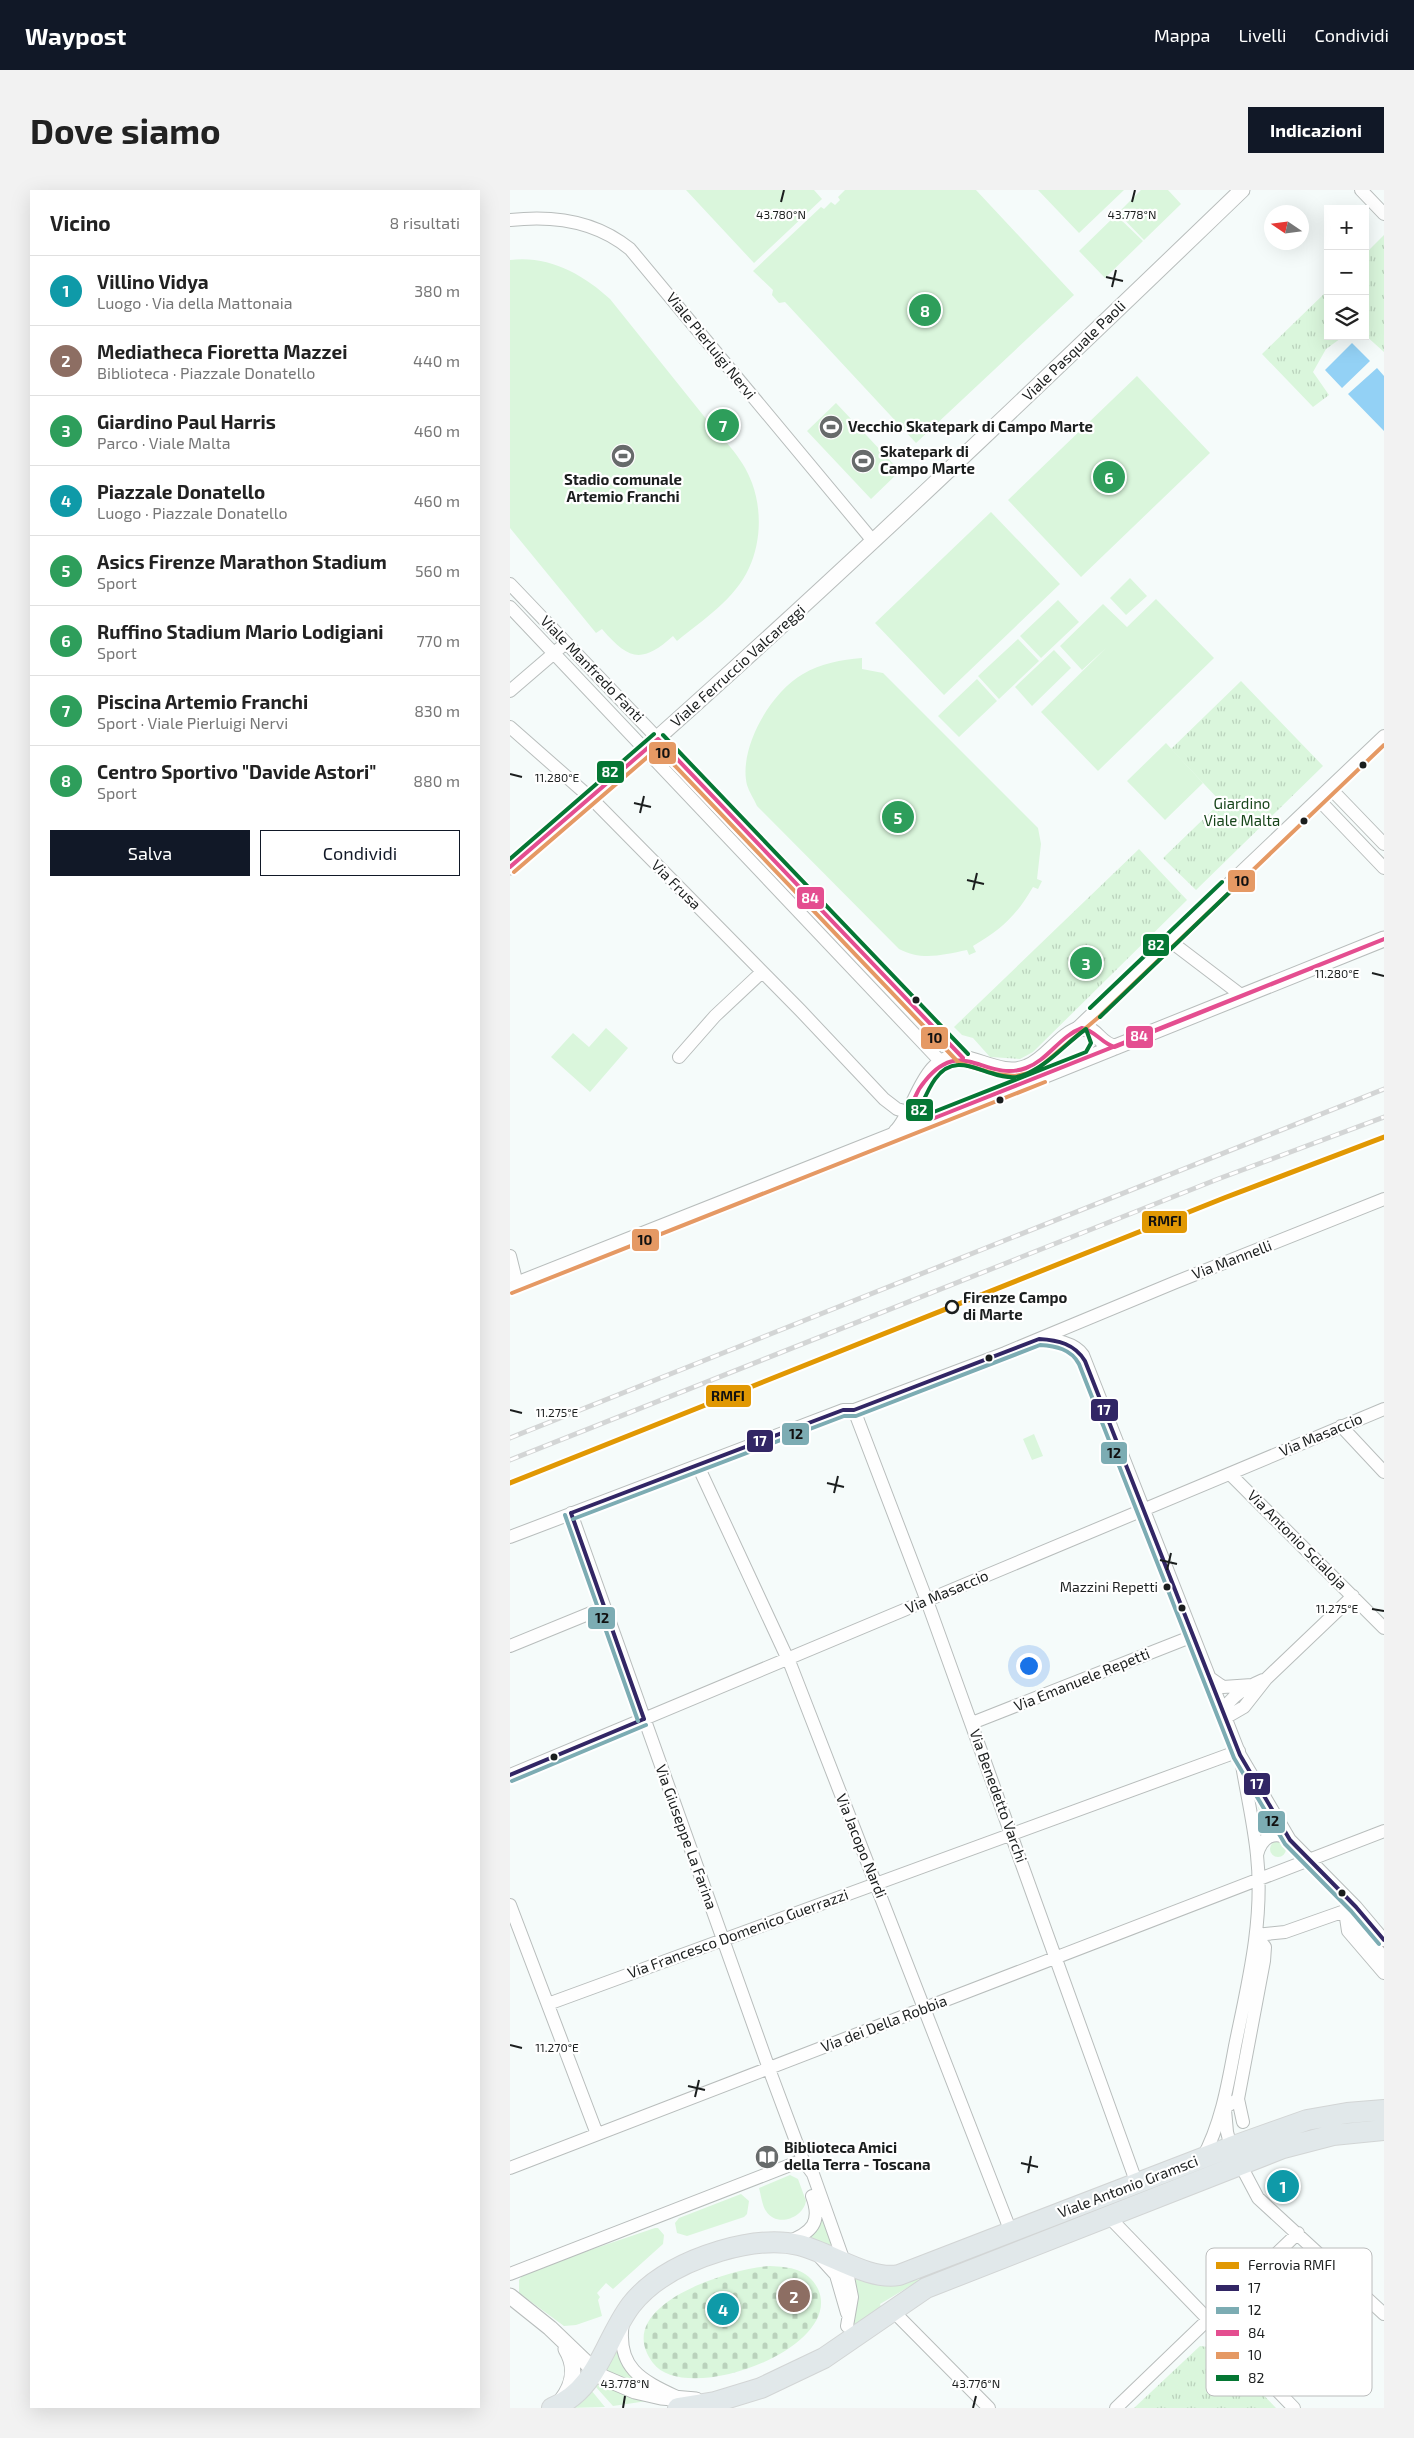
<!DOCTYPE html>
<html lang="it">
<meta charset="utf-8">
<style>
body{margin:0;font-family:"Exo 2",sans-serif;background:#f2f2f2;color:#222}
.controls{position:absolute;right:15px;top:15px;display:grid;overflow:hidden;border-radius:0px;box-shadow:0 5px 20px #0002}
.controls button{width:45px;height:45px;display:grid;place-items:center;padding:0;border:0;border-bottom:1px solid #e0e0e0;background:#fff;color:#222;font:25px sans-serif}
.compass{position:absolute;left:754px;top:15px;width:45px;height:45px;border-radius:50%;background:#fff;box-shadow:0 5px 20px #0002;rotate:283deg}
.you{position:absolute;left:518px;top:1475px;width:18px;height:18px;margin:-12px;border:4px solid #fff;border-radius:50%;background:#1a73e8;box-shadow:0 0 0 8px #1a73e833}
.badge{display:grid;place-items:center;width:32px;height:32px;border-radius:50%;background:#111827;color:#fff;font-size:16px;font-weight:700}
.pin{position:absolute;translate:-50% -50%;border:2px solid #fff;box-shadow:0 1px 5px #0006}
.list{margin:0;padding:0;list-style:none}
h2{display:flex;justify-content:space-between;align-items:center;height:65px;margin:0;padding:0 20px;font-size:21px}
h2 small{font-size:16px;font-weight:400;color:#767676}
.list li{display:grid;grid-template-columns:32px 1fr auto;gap:15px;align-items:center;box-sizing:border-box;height:70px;padding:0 20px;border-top:1px solid #e0e0e0}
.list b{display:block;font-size:19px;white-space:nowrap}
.list p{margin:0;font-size:16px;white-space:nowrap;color:#767676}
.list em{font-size:16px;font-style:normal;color:#767676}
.actions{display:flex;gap:10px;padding:15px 20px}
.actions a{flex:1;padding:11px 0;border:1px solid #111827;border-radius:0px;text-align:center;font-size:18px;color:#111827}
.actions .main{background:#111827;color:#fff}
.icon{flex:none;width:28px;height:28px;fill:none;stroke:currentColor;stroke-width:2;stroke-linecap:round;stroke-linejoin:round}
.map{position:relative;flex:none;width:874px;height:2218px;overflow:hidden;border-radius:0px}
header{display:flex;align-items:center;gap:30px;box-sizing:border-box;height:70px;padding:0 25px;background:#111827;color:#fff}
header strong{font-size:24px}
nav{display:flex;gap:28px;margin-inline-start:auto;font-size:18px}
.intro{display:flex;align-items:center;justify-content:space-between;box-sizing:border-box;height:120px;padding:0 30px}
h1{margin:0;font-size:35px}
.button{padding:12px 22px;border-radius:0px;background:#111827;color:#fff;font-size:18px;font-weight:700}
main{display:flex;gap:30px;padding:0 30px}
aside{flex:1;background:#fff;border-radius:0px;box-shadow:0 5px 20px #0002}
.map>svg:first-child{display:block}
</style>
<header>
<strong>Waypost</strong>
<nav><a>Mappa</a><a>Livelli</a><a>Condividi</a></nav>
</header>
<div class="intro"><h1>Dove siamo</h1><a class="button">Indicazioni</a></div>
<main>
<aside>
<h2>Vicino<small>8 risultati</small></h2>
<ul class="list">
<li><span class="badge" style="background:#0f9aa8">1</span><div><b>Villino Vidya</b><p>Luogo · Via della Mattonaia</p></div><em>380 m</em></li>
<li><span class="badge" style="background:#8d6e63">2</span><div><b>Mediatheca Fioretta Mazzei</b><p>Biblioteca · Piazzale Donatello</p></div><em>440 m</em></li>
<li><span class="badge" style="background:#2e9e5b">3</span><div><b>Giardino Paul Harris</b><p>Parco · Viale Malta</p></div><em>460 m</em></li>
<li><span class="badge" style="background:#0f9aa8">4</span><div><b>Piazzale Donatello</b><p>Luogo · Piazzale Donatello</p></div><em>460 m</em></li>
<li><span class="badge" style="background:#2e9e5b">5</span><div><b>Asics Firenze Marathon Stadium</b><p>Sport</p></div><em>560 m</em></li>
<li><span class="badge" style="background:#2e9e5b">6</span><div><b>Ruffino Stadium Mario Lodigiani</b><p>Sport</p></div><em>770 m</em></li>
<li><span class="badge" style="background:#2e9e5b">7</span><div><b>Piscina Artemio Franchi</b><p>Sport · Viale Pierluigi Nervi</p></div><em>830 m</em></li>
<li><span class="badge" style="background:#2e9e5b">8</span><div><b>Centro Sportivo &quot;Davide Astori&quot;</b><p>Sport</p></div><em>880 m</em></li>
</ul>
<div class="actions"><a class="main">Salva</a><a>Condividi</a></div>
</aside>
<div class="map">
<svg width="874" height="2218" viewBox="0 0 874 2218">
<defs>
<pattern id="cemetery-stones" width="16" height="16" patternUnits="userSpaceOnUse" patternTransform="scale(1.25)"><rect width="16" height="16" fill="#daf6dc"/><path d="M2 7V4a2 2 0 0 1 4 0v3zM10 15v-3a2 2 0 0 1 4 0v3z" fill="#bad2bc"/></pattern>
<pattern id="park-tufts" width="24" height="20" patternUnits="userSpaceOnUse" patternTransform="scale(1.25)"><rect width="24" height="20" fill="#daf6dc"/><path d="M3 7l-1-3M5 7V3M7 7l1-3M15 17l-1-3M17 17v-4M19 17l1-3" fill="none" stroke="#bad2bc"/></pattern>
</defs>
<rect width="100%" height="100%" fill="#f5fbfa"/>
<!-- grass -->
<path fill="#daf6dc" d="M176,0H304L312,9L244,73Z
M335,0H466L564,105L406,253L275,112L269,113L262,105L263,100L243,81L311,17L314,19L321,12L325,15L330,10L328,7Z
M528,0H614L569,43Z
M631,0H658L671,14L634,50L608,23Z
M606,25L633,51L595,88L569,61Z
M0,70C38,65 73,84 100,109C131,148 162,186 193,225C210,246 233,267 242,293C252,320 251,352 239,378C225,409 193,430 167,451L163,446C131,475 118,469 92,439L86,443L0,338Z
M627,186L700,263L571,387L498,310Z
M326,213L390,281L361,309L297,241Z
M481,322L550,394L434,505L365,433Z
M620,388L637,406L616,425L600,408Z
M646,409L704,468L588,581L531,522L596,458L572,480L550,456L593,414L617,437Z
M548,410L569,432L531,468L510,446Z
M508,449L529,471L489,509L468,486Z
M544,460L561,478L522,516L505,497Z
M352,468V479L373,483L528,638L531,654L527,689L532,691L528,699L523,697C506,726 492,739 463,756L466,762L459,765L457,760C432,765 412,771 389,759L247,616C244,609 239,602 237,595C228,558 261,502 293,484C311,473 331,470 352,468Z
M467,489L487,511L449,547L428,526Z
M656,553L693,593L655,630L617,591Z
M96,838L118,858L80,902L41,867L63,843L79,857Z
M524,1244L533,1266L522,1270L513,1249Z
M740,1588L763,1631L753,1634Z
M760 1659a8 8 0 1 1 16 0a8 8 0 1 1-16 0Z
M280,1985L288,1989L296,2011C293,2028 267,2038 256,2021C252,2015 251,2005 249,1998Z
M231,2004L239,2011L237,2024L234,2027L177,2046L167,2043L165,2033L169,2028Z
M312,2024L324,2055L322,2057L299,2049L310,2036Z
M145,2038H148L154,2045L153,2054L103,2099L96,2093L87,2103L90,2107L88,2110L92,2126L66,2135L54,2136L9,2103V2090L15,2082Z
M341,2082L389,2092L412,2089L370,2114L371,2117L342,2136Z
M109,2151L110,2162L152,2204L95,2182Z
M90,2190L151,2209L103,2216L85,2196Z
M81,2200L95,2217L57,2218Z"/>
<!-- cemetery -->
<path fill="url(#cemetery-stones)" d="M260,2076C281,2077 298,2079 308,2099C335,2158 176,2217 143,2173C99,2115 222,2078 260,2076Z"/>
<!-- park -->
<path fill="url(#park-tufts)" d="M874,45V162L855,145V64Z
M818,100V146H834L816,159L803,182L819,205L803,217L752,164Z
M731,491L813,576L686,700L653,668L711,612L661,559Z
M629,659L677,710L523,862L510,869L480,867L463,848L452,845L444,837Z
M690,2156L708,2158L766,2218H624Z"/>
<!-- water -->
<path fill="#93d1f5" d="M842,153L860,171L832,198L815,180Z
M867,178L874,186V241L838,204Z"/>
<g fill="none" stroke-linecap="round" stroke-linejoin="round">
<!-- minor casing -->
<g stroke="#b8bdbc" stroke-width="14">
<path id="minor" d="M851,0L874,24
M0,30C43,25 86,31 120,59L363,351
M0,394L453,868
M0,417L432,873
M0,501L50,458
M0,537L75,603
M820,598L874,654
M81,608L290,820L374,909L387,919L401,923L402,928
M808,609L874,678
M660,751L731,805
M564,841L874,546
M169,867L205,826L252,782
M0,1066L7,1094
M530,1149C544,1149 565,1153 573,1165L730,1565L780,1650L846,1717L874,1750
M344,1220L417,1411L627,1994
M831,1236L874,1282
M188,1276L281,1476L501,2042
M720,1284L874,1438
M61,1323L262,1887L293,1970L303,1984L336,2077L342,2107L337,2136
M0,1347L333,1220H344L495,1163L666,1092L874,1009
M0,1456L93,1418
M700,1488L713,1497L742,1495
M713,1522C720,1506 737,1497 753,1490
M715,1528L734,1517L756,1489L843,1406
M462,1533L683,1446
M0,1585L874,1219
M747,1665C751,1648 764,1639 780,1650
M0,1715L87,1944
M835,1721L838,1741L874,1783
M835,1721L874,1768
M746,1745L775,1742L846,1717
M38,1814L729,1561
M728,1909L733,1932
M716,1917L728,1909L754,1771L755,1757L746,1745
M715,1920L717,1942L721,1957L748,2008L874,2124
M692,1969C711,1935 718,1894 725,1856C738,1793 754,1730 747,1665C744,1635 737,1605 732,1575
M0,1978L874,1641
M598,2026L784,2218
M277,2052C302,2043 312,2032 302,2006
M307,2064L326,2085L337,2123
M0,2084L293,1970
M382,2120L479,2218
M113,2132C106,2178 131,2190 167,2207
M606,2218L788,2043"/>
</g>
<!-- tertiary casing -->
<g stroke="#b8bdbc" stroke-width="17">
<path id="tertiary" d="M0,677C252,461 492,231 732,0
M386,942C407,922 413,861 454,868C474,872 496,886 517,877C538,869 549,844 572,838C588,839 589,855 605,857
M0,1097L533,886L874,749
M0,2106L40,2138L90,2186L125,2201L151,2207L186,2210
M51,2211C64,2194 67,2177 56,2159"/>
</g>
<!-- primary casing -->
<g stroke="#d2d5d5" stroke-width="22">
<path id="primary" d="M42,2218C88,2200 94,2151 121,2115C143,2087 177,2071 210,2061C234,2054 264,2049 289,2055C319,2062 359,2091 389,2085L721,1957L797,1930L837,1923L874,1920
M168,2218L205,2212L251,2198L314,2168L416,2098L773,1958L823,1945L874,1940"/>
</g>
<!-- minor -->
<use href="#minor" stroke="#fefefe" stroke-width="12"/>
<!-- tertiary -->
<use href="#tertiary" stroke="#fefefe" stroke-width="15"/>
<!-- primary -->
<use href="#primary" stroke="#e1e8ea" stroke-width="20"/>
<!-- rail casing -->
<g stroke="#d3d5d5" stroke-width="5">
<path id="rail" d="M0,1248L874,899
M0,1270L708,989L874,927"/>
</g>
<!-- rail -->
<use href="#rail" stroke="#fff" stroke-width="3" stroke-dasharray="9" stroke-linecap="butt"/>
<!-- bus-1 casing -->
<g stroke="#fff" stroke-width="8">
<path id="bus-1" d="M61,1323L333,1220H344L529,1149C548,1150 565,1154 575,1171L730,1565L780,1650L846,1717L874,1750
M61,1323L134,1529
M0,1585L134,1529"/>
</g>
<!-- bus-2 casing -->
<g stroke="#fff" stroke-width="8">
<path id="bus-2" d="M55,1325L128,1531
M63,1329L334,1226H346L530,1155C546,1156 561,1159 569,1174L724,1568L775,1654L841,1721L869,1754
M2,1591L136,1535"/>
</g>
<!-- bus-3 casing -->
<g stroke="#fff" stroke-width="8">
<path id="bus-3" d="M148,549L453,868
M0,677L148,549
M874,749L422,929L408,930L401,926C401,914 407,900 415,891C452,845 475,893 516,878C538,870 550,846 572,838C586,841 592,854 605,857Z"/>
</g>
<!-- bus-4 casing -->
<g stroke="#fff" stroke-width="8">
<path id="bus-4" d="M4,682L148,558L449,873L486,884L505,886L519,883L531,876L590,826L874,555
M2,1103L535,892"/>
</g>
<!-- bus-5 casing -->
<g stroke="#fff" stroke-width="8">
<path id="bus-5" d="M153,545L458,864
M0,669L144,544
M580,818L712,692
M590,827L721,701
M576,839L581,853L576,862L421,923H408C416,906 425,876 448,875C459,874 470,880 481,883C490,886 502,889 511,886C537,877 556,853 576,839Z"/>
</g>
<!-- bus-1 -->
<use href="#bus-1" stroke="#322665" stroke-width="4"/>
<!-- bus-2 -->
<use href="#bus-2" stroke="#7cacb3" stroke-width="4"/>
<!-- bus-3 -->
<use href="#bus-3" stroke="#e44e90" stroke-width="4"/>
<!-- bus-4 -->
<use href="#bus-4" stroke="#e59964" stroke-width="4"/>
<!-- bus-5 -->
<use href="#bus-5" stroke="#057734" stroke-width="4"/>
<!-- rail-1 casing -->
<g stroke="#fff" stroke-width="9">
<path id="rail-1" d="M0,1293L714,1008L874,947"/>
</g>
<!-- rail-1 -->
<use href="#rail-1" stroke="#e19803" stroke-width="5"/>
</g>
<!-- ticks -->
<path fill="none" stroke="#1b1e1e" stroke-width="2" d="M271,12L274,0M622,12L625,0M596,87L613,91M602,97L606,80M0,584L12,587M124,613L141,617M130,623L134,606M457,690L474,694M463,700L467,683M862,783L874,786M0,1220L12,1223M317,1293L334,1297M324,1303L328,1286M650,1370L667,1374M657,1380L661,1363M862,1419L874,1421M0,1855L12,1858M178,1896L195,1900M185,1907L189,1890M511,1973L528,1977M518,1983L521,1966M113,2218L115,2206M463,2218L466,2206"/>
<!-- icons -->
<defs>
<g id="stadium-disc" transform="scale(1.25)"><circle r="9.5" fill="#676b6b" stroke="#fff"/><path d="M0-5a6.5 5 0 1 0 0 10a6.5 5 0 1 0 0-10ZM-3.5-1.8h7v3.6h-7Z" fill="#fff"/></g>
<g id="library-disc" transform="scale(1.25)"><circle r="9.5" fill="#676b6b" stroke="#fff"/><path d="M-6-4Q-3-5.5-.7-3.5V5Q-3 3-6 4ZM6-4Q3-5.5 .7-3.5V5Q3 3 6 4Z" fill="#fff"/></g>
</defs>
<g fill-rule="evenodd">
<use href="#stadium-disc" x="321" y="237"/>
<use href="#stadium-disc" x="113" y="266"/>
<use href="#stadium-disc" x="353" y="271"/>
<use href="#library-disc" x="257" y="1967"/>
</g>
<!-- markers -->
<g fill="#1b1e1e" stroke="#fff" stroke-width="2">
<circle cx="853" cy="575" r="4.5"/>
<circle cx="794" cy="631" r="4.5"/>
<circle cx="406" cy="810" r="4.5"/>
<circle cx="490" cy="910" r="4.5"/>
<circle cx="479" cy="1168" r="4.5"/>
<circle cx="657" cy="1397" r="4.5"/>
<circle cx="672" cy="1418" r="4.5"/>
<circle cx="44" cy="1567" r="4.5"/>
<circle cx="832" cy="1703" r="4.5"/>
</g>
<circle fill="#fff" stroke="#1b1e1e" stroke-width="2.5" cx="442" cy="1117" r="6"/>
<g text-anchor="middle" stroke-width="4.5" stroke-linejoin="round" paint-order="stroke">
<!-- bus labels -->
<g font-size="14" fill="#1b1e1e" stroke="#fff" text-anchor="end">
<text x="648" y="1402">Mazzini Repetti</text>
</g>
<!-- street labels -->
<g font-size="15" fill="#1b1e1e" stroke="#fff">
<text transform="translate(201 156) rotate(51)" y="5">Viale Pierluigi Nervi</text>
<text transform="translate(564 161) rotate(-44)" y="5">Viale Pasquale Paoli</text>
<text transform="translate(228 476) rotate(-42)" y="5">Viale Ferruccio Valcareggi</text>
<text transform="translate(82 479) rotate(46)" y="5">Viale Manfredo Fanti</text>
<text transform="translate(166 695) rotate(45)" y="5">Via Frusa</text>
<text transform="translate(722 1070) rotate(-21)" y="5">Via Mannelli</text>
<text transform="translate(811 1245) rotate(-23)" y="5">Via Masaccio</text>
<text transform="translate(787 1350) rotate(45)" y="5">Via Antonio Scialoja</text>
<text transform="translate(437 1402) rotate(-23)" y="5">Via Masaccio</text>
<text transform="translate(572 1490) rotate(-22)" y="5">Via Emanuele Repetti</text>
<text transform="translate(488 1606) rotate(70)" y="5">Via Benedetto Varchi</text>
<text transform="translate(176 1647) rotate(70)" y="5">Via Giuseppe La Farina</text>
<text transform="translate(351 1656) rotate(68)" y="5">Via Jacopo Nardi</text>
<text transform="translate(228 1744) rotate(-20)" y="5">Via Francesco Domenico Guerrazzi</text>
<text transform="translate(374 1834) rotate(-21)" y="5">Via dei Della Robbia</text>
<text transform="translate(618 1997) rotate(-21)" y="5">Viale Antonio Gramsci</text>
</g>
<!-- poi labels -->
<g font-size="15" font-weight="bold" fill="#1b1e1e" stroke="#fff" text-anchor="start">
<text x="338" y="242">Vecchio Skatepark di Campo Marte</text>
<text x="370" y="267">Skatepark di<tspan x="370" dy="17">Campo Marte</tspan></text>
<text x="113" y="295" text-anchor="middle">Stadio comunale<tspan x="113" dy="17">Artemio Franchi</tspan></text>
<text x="274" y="1963">Biblioteca Amici<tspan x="274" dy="17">della Terra - Toscana</tspan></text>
</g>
<!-- park labels -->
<g font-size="15" fill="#18451b" stroke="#fff">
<text x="732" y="619">Giardino<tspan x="732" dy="17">Viale Malta</tspan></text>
</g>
<!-- stop labels -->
<g font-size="15" font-weight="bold" fill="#1b1e1e" stroke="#fff" text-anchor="start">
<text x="453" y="1113">Firenze Campo<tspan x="453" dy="17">di Marte</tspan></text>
</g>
</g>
<!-- legend -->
<rect x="696" y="2058" width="166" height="148" rx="8" fill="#fff" stroke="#bbbcbc" stroke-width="1"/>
<rect x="706" y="2072" width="23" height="7" fill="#e19803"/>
<rect x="706" y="2095" width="23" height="6" fill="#322665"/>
<rect x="706" y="2117" width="23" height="7" fill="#7cacb3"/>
<rect x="706" y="2140" width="23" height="6" fill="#e44e90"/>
<rect x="706" y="2162" width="23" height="7" fill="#e59964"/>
<rect x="706" y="2185" width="23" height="6" fill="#057734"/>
<g font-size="14" fill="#1b1e1e">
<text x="738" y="2080">Ferrovia RMFI</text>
<text x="738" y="2103">17</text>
<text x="738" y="2125">12</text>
<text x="738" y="2148">84</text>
<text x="738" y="2170">10</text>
<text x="738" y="2193">82</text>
</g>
<g font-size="12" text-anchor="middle" fill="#1b1e1e" stroke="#fff" stroke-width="4.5" stroke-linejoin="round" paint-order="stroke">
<text x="271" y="29">43.780°N</text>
<text x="622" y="29">43.778°N</text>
<text x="47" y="592">11.280°E</text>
<text x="827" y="788">11.280°E</text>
<text x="47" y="1227">11.275°E</text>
<text x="827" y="1423">11.275°E</text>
<text x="47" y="1862">11.270°E</text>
<text x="115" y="2198">43.778°N</text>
<text x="466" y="2198">43.776°N</text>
</g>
<g stroke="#fff" stroke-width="2">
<rect x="138" y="551" width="29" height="24" rx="5" fill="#e59964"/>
<rect x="86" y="570" width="29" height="24" rx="5" fill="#057734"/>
<rect x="717" y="679" width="29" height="24" rx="5" fill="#e59964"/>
<rect x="286" y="696" width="29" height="24" rx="5" fill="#e44e90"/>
<rect x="632" y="743" width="28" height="24" rx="5" fill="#057734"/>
<rect x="615" y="835" width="29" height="24" rx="5" fill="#e44e90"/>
<rect x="410" y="836" width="29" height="24" rx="5" fill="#e59964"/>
<rect x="395" y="908" width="29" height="24" rx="5" fill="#057734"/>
<rect x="631" y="1020" width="47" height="24" rx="5" fill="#e19803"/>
<rect x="121" y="1038" width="29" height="24" rx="5" fill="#e59964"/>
<rect x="195" y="1194" width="47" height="24" rx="5" fill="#e19803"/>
<rect x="580" y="1208" width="29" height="24" rx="5" fill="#322665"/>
<rect x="271" y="1232" width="29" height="24" rx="5" fill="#7cacb3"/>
<rect x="236" y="1239" width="28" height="24" rx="5" fill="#322665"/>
<rect x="590" y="1251" width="28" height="24" rx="5" fill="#7cacb3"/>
<rect x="77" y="1416" width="29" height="24" rx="5" fill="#7cacb3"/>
<rect x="733" y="1582" width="28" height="24" rx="5" fill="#322665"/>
<rect x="747" y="1620" width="29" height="24" rx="5" fill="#7cacb3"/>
</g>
<g font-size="14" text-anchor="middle" font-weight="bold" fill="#fff">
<text x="100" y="587">82</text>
<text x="300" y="713">84</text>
<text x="646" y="760">82</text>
<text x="629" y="851">84</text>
<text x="409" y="925">82</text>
<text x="594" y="1225">17</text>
<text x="250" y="1256">17</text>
<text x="747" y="1599">17</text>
</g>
<g font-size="14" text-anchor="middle" font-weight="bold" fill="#111">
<text x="153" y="568">10</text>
<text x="732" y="696">10</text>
<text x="425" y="853">10</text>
<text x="655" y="1036">RMFI</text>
<text x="135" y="1055">10</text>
<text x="218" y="1211">RMFI</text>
<text x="286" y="1249">12</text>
<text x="604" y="1268">12</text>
<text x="92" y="1433">12</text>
<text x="762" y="1636">12</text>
</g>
</svg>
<div class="controls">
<button>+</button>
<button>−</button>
<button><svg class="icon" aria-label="layers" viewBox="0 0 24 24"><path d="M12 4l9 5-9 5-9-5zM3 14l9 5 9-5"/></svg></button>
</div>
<svg class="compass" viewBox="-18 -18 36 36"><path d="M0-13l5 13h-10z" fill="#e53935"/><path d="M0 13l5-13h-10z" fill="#767676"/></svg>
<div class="you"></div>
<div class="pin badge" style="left:773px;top:1996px;background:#0f9aa8">1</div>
<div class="pin badge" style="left:284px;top:2106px;background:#8d6e63">2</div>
<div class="pin badge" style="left:576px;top:773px;background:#2e9e5b">3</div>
<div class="pin badge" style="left:213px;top:2119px;background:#0f9aa8">4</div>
<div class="pin badge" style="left:388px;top:627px;background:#2e9e5b">5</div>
<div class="pin badge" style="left:599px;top:287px;background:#2e9e5b">6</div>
<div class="pin badge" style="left:213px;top:235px;background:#2e9e5b">7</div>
<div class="pin badge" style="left:415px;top:120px;background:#2e9e5b">8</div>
</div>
</main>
